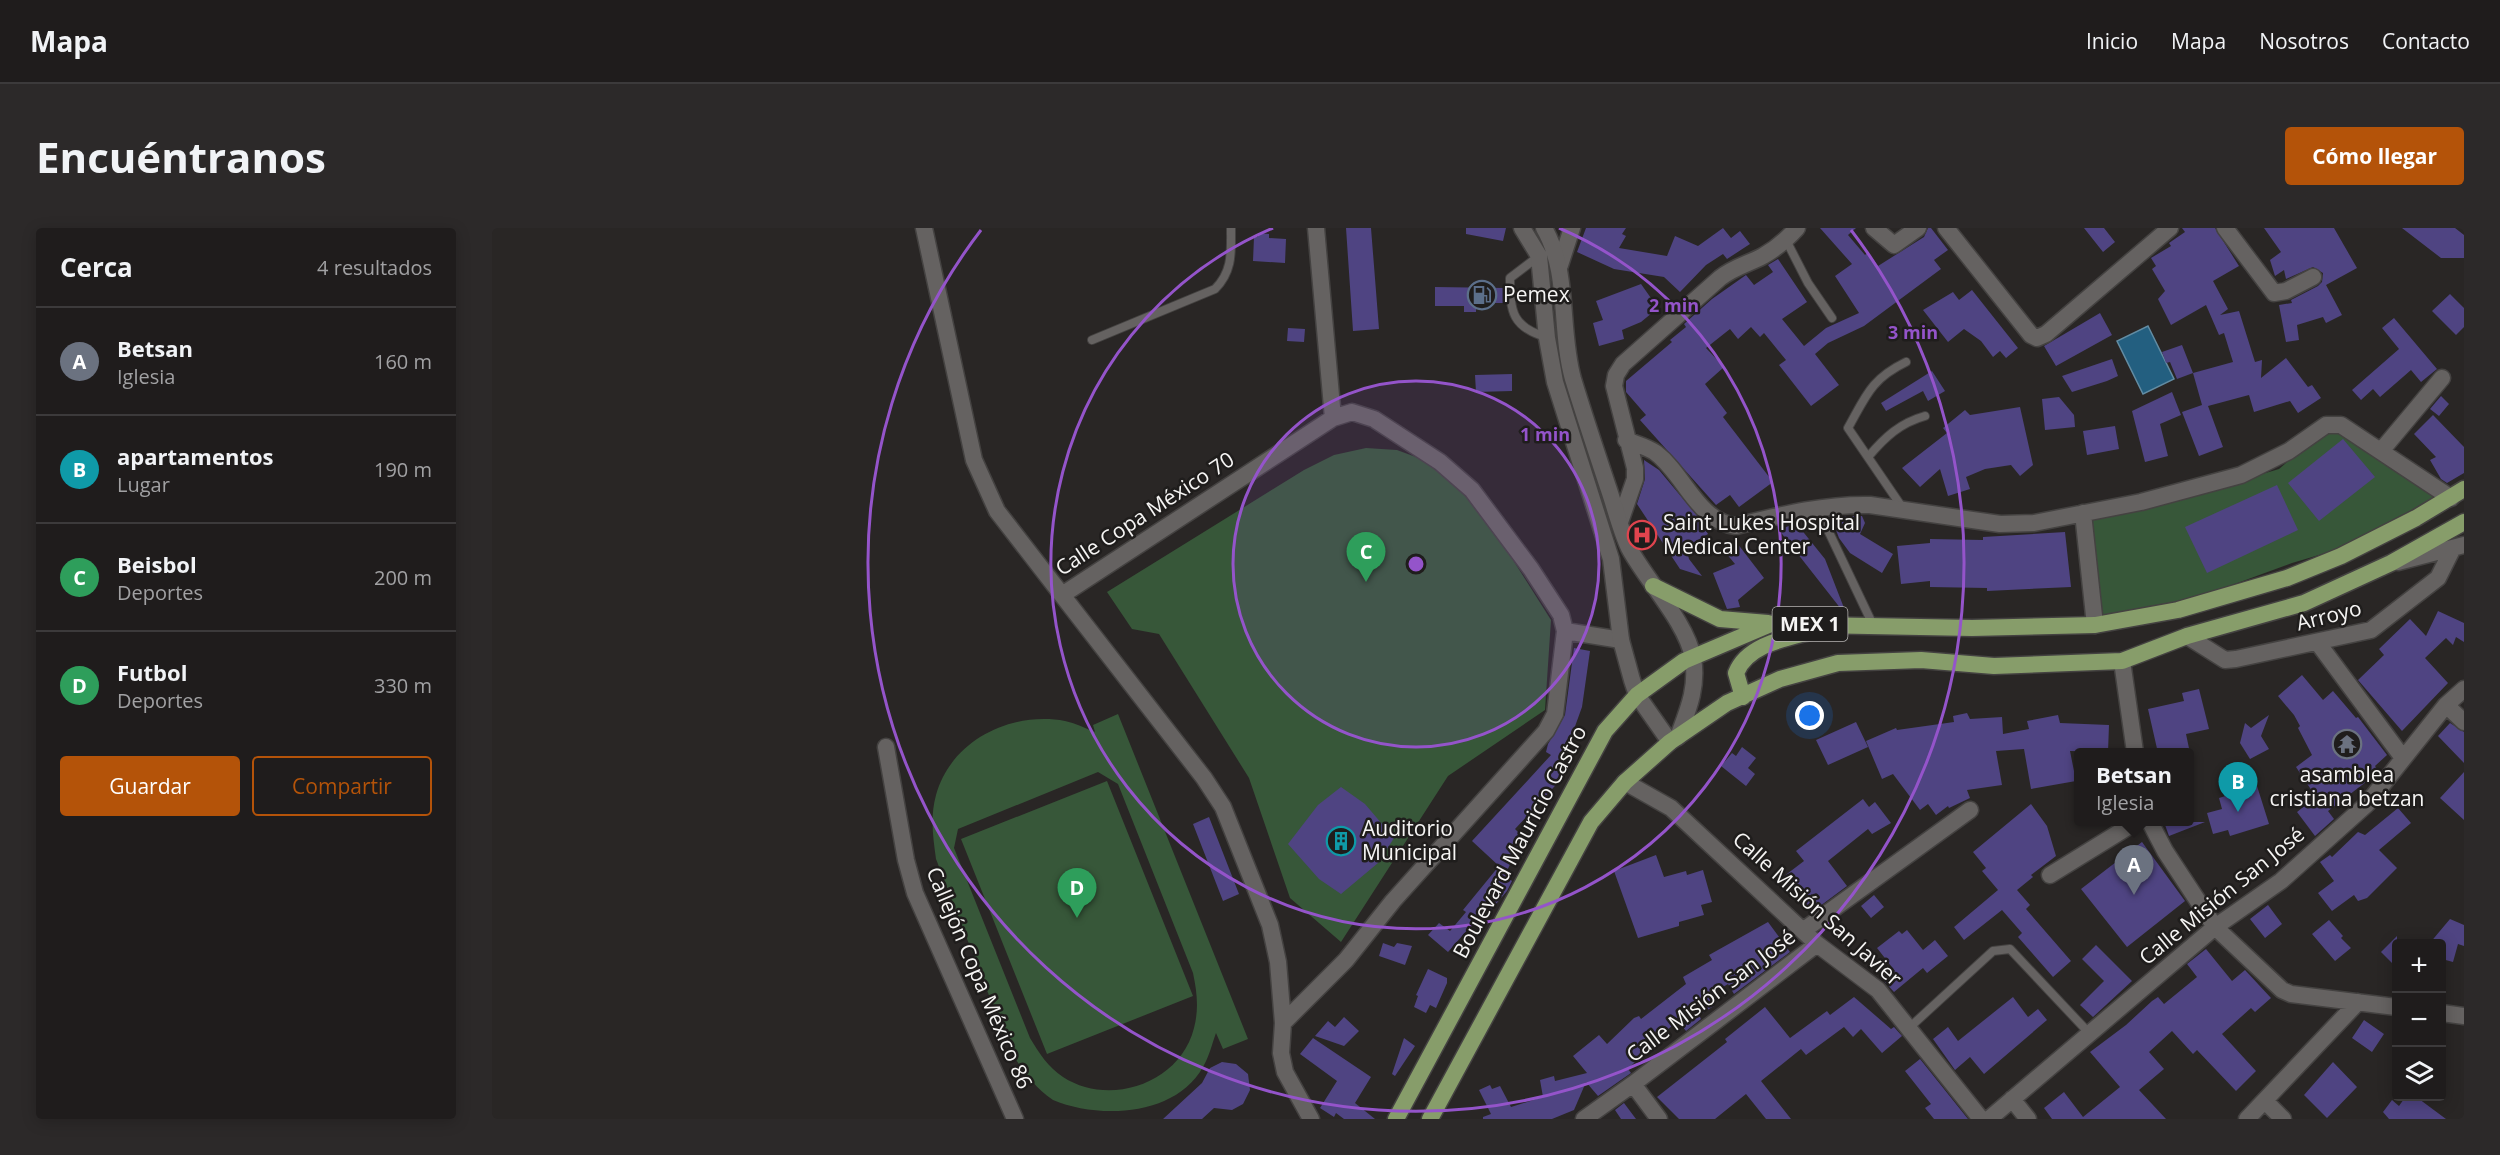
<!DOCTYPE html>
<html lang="es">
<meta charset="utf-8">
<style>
body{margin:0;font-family:"Open Sans",sans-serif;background:#2c2929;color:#f1f3f6}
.controls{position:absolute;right:18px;bottom:18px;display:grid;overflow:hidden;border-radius:6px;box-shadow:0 3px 15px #0003}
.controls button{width:54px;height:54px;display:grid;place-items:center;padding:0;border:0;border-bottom:2px solid #3c3a3b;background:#1f1c1c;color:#f1f3f6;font:30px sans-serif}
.you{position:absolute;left:1318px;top:488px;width:21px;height:21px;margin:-15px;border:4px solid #fff;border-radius:50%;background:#1a73e8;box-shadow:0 0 0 9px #1a73e833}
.badge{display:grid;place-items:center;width:39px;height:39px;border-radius:50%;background:#b45309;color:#fff;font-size:20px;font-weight:700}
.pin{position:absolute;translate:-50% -50px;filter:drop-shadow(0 2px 3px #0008)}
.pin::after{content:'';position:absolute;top:32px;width:21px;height:18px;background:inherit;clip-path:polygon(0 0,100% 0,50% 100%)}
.popup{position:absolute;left:1582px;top:520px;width:120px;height:78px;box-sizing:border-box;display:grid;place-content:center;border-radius:6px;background:#1f1c1c;filter:drop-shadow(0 2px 4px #0005);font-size:20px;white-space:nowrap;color:#a1a1a3}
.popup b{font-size:22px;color:#f1f3f6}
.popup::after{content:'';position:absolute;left:50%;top:100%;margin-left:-12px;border:12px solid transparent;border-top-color:#1f1c1c}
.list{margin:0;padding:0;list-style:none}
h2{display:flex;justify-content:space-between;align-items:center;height:78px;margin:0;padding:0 24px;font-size:26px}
h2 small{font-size:20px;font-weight:400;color:#a1a1a3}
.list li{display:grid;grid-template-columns:39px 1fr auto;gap:18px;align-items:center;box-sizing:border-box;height:108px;padding:0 24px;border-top:2px solid #3c3a3b}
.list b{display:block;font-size:22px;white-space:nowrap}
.list p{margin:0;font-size:20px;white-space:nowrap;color:#a1a1a3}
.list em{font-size:20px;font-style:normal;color:#a1a1a3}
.actions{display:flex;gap:12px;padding:18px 24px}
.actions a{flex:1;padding:14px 0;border:2px solid #b45309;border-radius:6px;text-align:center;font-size:21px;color:#b45309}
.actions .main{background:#b45309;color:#fff}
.icon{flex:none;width:33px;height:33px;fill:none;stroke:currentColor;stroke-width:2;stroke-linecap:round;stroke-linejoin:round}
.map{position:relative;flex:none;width:1972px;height:891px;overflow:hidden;border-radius:6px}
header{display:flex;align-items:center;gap:36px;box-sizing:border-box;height:84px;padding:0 30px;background:#1f1c1c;border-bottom:2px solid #3c3a3b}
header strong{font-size:28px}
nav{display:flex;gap:33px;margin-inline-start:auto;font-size:21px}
.intro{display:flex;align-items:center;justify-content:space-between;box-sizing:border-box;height:144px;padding:0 36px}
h1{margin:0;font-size:42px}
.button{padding:15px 27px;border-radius:6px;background:#b45309;color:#fff;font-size:21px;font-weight:700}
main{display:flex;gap:36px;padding:0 36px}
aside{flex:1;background:#1f1c1c;border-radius:6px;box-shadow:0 3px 15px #0003}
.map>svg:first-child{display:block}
</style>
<header>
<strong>Mapa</strong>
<nav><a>Inicio</a><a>Mapa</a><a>Nosotros</a><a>Contacto</a></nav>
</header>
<div class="intro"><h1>Encuéntranos</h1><a class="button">Cómo llegar</a></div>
<main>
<aside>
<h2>Cerca<small>4 resultados</small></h2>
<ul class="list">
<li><span class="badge" style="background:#6b7280">A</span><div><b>Betsan</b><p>Iglesia</p></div><em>160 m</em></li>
<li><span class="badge" style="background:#0f9aa8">B</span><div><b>apartamentos</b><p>Lugar</p></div><em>190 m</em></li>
<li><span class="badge" style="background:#2e9e5b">C</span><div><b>Beisbol</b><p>Deportes</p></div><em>200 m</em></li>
<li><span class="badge" style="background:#2e9e5b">D</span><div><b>Futbol</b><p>Deportes</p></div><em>330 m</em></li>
</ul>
<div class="actions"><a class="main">Guardar</a><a>Compartir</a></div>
</aside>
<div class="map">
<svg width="1972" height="891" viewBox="0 0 1972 891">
<rect width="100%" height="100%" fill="#292625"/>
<!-- green -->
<path fill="#375739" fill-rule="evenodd" d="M1848,200L1946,268L1844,322L1800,335L1699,372L1607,393L1597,289L1656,280L1787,241L1834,201Z
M874,220L905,222L932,232L978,270L997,294L1059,392L1053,482L956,548L849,714L798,670L757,550L667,406L640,401L615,364L812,242L842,227Z
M626,486L756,811L731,821L724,805C720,816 717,829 711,839C683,889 606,891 561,872C542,859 531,843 519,824L444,631C441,609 438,589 444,567C459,512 520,483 573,493C583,495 593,500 603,504L601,497ZM606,544L626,556L701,745C705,764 707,781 702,800C688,856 617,879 571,849C556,839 547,825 538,810L462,620L466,601Z
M615,553L701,768L555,826L469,611Z"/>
<!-- water -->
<path fill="#235f80" stroke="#628ca3" stroke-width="1.5" d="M1656,98L1682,151L1651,166L1625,113Z"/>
<!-- building -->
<path fill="#4f4482" d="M854,0H879L887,101L861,103Z
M974,0H1014L1011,13L974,6Z
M1094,0H1134L1130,6L1134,8L1127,20L1175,28L1183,8L1206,18L1231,0L1239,10L1248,3L1258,16L1235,31L1231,26L1214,37L1188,64L1172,49L1122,41L1085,24Z
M1328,0H1364L1356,7L1373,27L1376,24L1386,38L1432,9L1436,0H1439L1456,22L1442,32L1449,41L1372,98L1336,115L1323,126L1347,157L1319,178L1287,137L1294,132L1272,105L1268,109L1259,99L1246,111L1238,101L1214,120L1232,139L1213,156L1235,185L1231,189L1281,254L1247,279L1238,267L1224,277L1148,192L1154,187L1134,164V153L1180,114L1178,112L1194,99L1192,96L1220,71L1254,47L1262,57L1281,44L1276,37L1286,31L1315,74L1290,91L1312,118L1334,100L1367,85L1343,48L1360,36Z
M1592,0H1612L1623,14L1611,24Z
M1690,0H1723L1747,38L1721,53L1736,81L1728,87L1747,83L1763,134L1770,132L1769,150L1794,130L1816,159L1820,157L1829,170L1806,185L1798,173L1762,184L1757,167L1716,178L1731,219L1707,228L1690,184L1710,177L1701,145L1741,134L1732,105L1727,107L1714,77L1679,97L1666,71L1673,63L1660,41L1664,38L1659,30L1679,18L1677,15L1693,4Z
M1772,0H1842L1865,40L1834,57L1850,87L1834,95L1831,89L1805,97L1807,112L1794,114L1787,77L1800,75L1799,72L1826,58L1830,54L1831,45L1821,39L1794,51L1792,42L1783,48L1778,32L1789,24Z
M1910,0H1963L1972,7V30H1949Z
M766,5L777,6V10L794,11L793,35L761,33L762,9H766Z
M1149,56L1166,80L1149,94L1130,102L1132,111L1107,118L1101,95L1111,92L1104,73Z
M943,59L1012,60L1013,75H984V84H972V78H943Z
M1480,62L1526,120L1514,130L1508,123L1501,129L1489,113L1472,101L1456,114L1431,82L1461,64L1467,72Z
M1958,66L1972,80V99L1964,107L1940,83Z
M1608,85L1620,107L1564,138L1552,118Z
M1902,90L1945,141L1929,154L1919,142L1888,169L1881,161L1869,172L1860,162L1907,121L1890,100Z
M796,100L813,101L812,114L795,113Z
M1690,117L1701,145L1685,151L1678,134L1674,135L1670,124Z
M1620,131L1626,148L1615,153L1580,164L1570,148Z
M1440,143L1453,163L1436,173L1431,163L1394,183L1389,175Z
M1020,146V163L984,164L983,147Z
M1680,164L1689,187L1668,196L1676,228L1653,234L1640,183Z
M1949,168L1957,176L1947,188L1938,181Z
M1567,169L1582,187L1583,199L1553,202L1550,171Z
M1528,179L1541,237L1528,248L1519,237L1493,241L1474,249L1478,261L1456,268L1448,241L1428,259L1410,240L1455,205L1451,200L1473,182L1478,187Z
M1941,187L1972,219V245L1955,255L1949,251L1938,232L1944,229L1922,206Z
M1623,198L1627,221L1595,227L1591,203Z
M1851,211L1883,249L1827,293L1796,255Z
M1152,232L1167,242L1207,290L1216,306L1194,319L1197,331L1210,348L1188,341L1145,276L1153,251Z
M1785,257L1806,302L1715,345L1693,299Z
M1370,288L1373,295L1368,306L1401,326L1390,345L1358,325L1347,310L1339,289Z
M1304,295L1333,331L1352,380L1349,381L1287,302Z
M1573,304L1579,359L1495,363V360L1438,359V353L1409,356L1405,318L1438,315V311L1491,312V309Z
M1245,315L1272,350L1246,372L1248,379L1235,381L1221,345L1243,336L1233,324Z
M1946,383L1972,395V414L1964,409L1961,417L1954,410L1933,430L1956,455L1910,503L1866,452L1892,427L1887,421L1918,391L1934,408Z
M1082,420L1098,423L1090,479L1068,540L1074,546L1023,601L1031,609L1013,647L1020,653L1015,663L988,695L984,692L956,724L936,707L947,695L958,703L974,684L971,682L1007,638L980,613L1059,527L1054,524L1056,516L1073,487Z
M1810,447L1831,472L1841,463L1864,490L1866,489L1895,527L1883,538L1887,544L1836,583L1842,591L1823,608L1805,584L1824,569L1804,539L1820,527L1806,500L1808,498L1802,487L1786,468Z
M1707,461L1717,501L1694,506L1698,525H1666L1656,481L1692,473L1690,465Z
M1475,485L1478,491L1510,489L1511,506L1537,501L1535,493L1566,487L1568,495L1617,497L1616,524L1578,523L1584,553L1539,561L1532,521L1504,523L1510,557L1475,562L1478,570L1457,580L1456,578L1444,587L1436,576L1428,582L1401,546L1390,551L1374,513L1404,500L1405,502L1462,494L1461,488Z
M1777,487L1769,508L1777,521L1758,531L1748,515L1753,495L1759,500Z
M1364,494L1376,519L1336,537L1324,512Z
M1958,495L1972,504V535L1946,508Z
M1250,519L1264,530L1256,540L1263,546L1254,558L1229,538L1240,525L1244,528Z
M1972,544V592L1948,570Z
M1765,558L1777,596L1738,608L1736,602L1721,606L1715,585L1730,581L1727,570Z
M849,559L873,576L902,610L886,635L849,666L827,651L796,616L826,577Z
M1371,571L1377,579L1383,574L1399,595L1380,606L1376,601L1336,633L1355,658L1320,684L1301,658L1295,662L1287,652L1312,633L1304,623Z
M1539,576L1555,598L1564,628L1539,647L1541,649L1525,662L1538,677L1534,681L1579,733L1561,749L1526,709L1530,705L1510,682L1472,712L1462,699L1506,662L1490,643L1494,640L1481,624Z
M1906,580L1919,595L1887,622L1905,640L1875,670L1866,673L1862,667L1840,683L1826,665L1842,653L1828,634L1838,627L1840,629L1866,604L1873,607Z
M717,589L747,666L731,673L701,596Z
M1672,594H1713L1677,608Z
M1650,614L1693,673L1635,719L1589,661Z
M1164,627L1172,649L1194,643L1195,647L1211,642L1220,674L1209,677L1212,687L1187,694V698L1146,710L1122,643Z
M1382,667L1392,679L1379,690L1369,678Z
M1776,677L1790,696L1773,710L1758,691Z
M1958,691L1972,697V718L1966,716L1961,734L1950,731V716H1937Z
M1837,692L1851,708L1849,710L1859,720L1843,733L1820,706Z
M1276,694L1298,724L1242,766L1236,756L1216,768L1222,778L1207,787L1209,791L1194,803L1186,793L1175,802L1172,798L1147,820L1152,825L1136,841L1139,845L1106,868L1094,854L1082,882L1060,891H991V889L999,886L987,862L998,857L1000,861L1008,858L1019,879L1051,869L1048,852L1062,848L1063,853L1095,845L1081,828L1107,807L1115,816L1142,790L1147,788L1149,791L1194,756L1191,749L1220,732L1217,727Z
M1415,702L1431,722L1443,712L1456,728L1435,745L1431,740L1402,764L1392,753L1403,743L1385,720L1407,703L1410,706Z
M1905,708V740L1889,724Z
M891,715L902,719L905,715L920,718L913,737L887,728Z
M1604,717L1640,753L1601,789L1588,777L1612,753L1590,731Z
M1714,721L1740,753L1753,742L1779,770L1763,784L1759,780L1730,806L1764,843L1744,863L1705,822L1701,826L1680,803L1657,824L1672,841L1647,862L1674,891H1560L1552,880L1572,864L1591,889L1628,859L1598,824L1634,797L1660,773L1666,769L1672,776L1705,749L1695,736Z
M936,741L955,750V755L944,780L938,777L934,785L922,779L926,768L924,767Z
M1362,769L1399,801L1402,799L1410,808L1390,825L1369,801L1361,809L1352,799L1314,827L1309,821L1269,853L1299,891H1274L1254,866L1223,891H1187L1165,869L1235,814L1233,811L1273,779L1298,810L1335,783L1338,787Z
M1521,769L1536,789L1546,781L1555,792L1492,846L1478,829L1463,842L1441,811L1456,799L1466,813Z
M852,789L867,803L852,818L823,808L836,793L843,799Z
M1872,792L1892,806L1880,824L1860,810Z
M821,810L879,849L863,875L883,891H852L844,885L842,889L828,880L845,853L808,826Z
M912,810L923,818L903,848L900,846Z
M1428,831L1476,891H1442L1433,880L1439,876L1413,843Z
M730,834L744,836L756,846L758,862L751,876L740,882L722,880L710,891H671L710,855L718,840Z
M1841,834L1865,859L1835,890L1812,867Z
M1914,868H1923L1954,891H1897L1891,884L1900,872L1907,878Z
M1132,875L1144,891H1129L1123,882Z"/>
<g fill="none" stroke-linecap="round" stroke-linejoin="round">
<!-- service casing -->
<g stroke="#444241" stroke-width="10">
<path id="service" d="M1294,12L1316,55L1340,90
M1047,28L1018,50C1018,84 1020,100 1057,110
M600,112L723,61C741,43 739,24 739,0
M1376,229C1393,209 1408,195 1433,188
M1325,279L1381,397
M1412,282L1356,200C1374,168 1379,151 1414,134
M1417,800L1501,723L1518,721L1598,806"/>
</g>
<!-- minor casing -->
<g stroke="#444241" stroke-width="19">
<path id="minor" d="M432,0L482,232L505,283L570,367
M824,0L841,190
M1382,0L1402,17L1426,0
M1454,0L1539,107L1545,110L1554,106L1678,0
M1733,0L1782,65L1794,63L1821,49
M1068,37L1080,0
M1134,212C1144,216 1156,219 1164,225C1193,247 1205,293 1244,298C1289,287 1331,276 1378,277L1508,296L1542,295L1649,274L1749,247L1797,223L1834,197H1849L1959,270
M1889,223L1950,150
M1591,285L1603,397
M1128,294L1143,251V240L1122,158L1124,147L1131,136L1228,50C1242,39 1256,36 1271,28C1285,20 1295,11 1305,0
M1906,334L1972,317
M1695,408L1733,432L1744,431L1879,402L1946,350L1961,320
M1826,415L1911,530
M1630,433L1643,524
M1954,477L1972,494
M394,519L414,632L423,665L523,891
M1133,554L1179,580L1325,716L1386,762L1489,891
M1658,594L1673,623L1723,699L1790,762L1799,766L1904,779
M1558,647L1644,594
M1312,702L1478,582
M1950,785L1972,788
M791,795L854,732L901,673L1054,503L1063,486L1073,403
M1520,871L1536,891
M1773,873L1791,891
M819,891L793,844L789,825L791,795L786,734L778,697L731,579L712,550L570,367L841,190L860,184L882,191L948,234L980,262L1039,341L1069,387L1073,403L1129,412
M1092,891L1141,856
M1167,891L1141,856L1325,716
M1497,891L1723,699L1789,653L1875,576L1954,477L1972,461
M1755,891L1866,774"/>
</g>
<!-- secondary casing -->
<g stroke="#444241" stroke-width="19">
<path id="secondary" d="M1030,0L1047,28L1055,110L1063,154L1119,331L1129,412L1140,452L1145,467L1178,514
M1052,0C1078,45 1067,101 1081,151C1092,187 1104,223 1116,259C1123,279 1128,301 1137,320C1154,352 1195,395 1201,430C1206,459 1196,482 1186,509"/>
</g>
<!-- primary casing -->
<g stroke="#444241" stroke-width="19">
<path id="primary" d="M1161,358L1228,391L1276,395
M1251,469L1244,445C1256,415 1297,410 1325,402
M904,891L1113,503L1145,467L1192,433L1279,396L1480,400L1603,397L1686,382L1795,350L1849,328L1924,290L1972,261
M938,891L1099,594L1133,554L1178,514L1235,475L1288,451L1346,435L1429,432L1502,438L1630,433L1695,408L1812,375L1899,335L1972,294"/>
</g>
<!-- service -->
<use href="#service" stroke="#656261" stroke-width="8"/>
<!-- minor -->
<use href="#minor" stroke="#656261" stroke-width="16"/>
<!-- secondary -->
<use href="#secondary" stroke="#656261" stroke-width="16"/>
<!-- primary -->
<use href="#primary" stroke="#879d6a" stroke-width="16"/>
</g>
<!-- distance rings -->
<circle cx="924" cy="336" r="183" fill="#9454ca" fill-opacity=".12"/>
<g fill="none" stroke="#9454ca" stroke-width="3">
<circle cx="924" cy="336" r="183"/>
<path d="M1067 0A365 365 0 1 1 781 0"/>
<path d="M1359 2A548 548 0 1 1 489 2"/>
</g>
<!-- icons -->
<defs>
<g id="fuel-ring" transform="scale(1.5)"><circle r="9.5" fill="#1f1d1c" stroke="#5c6f8a" stroke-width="1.5"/><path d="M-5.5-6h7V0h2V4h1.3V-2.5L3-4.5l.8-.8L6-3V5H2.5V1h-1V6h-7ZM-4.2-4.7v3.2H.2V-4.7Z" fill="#5c6f8a"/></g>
<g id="hospital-ring" transform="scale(1.5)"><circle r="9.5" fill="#1f1d1c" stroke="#e0444e" stroke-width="1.5"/><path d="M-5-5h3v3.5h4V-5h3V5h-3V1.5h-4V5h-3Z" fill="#e0444e"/></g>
<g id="temple-ring" transform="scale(1.5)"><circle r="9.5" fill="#1f1d1c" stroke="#6b7280" stroke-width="1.5"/><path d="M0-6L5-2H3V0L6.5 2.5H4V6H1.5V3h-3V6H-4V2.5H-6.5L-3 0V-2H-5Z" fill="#6b7280"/></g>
<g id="building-ring" transform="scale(1.5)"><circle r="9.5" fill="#1f1d1c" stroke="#0f9aa8" stroke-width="1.5"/><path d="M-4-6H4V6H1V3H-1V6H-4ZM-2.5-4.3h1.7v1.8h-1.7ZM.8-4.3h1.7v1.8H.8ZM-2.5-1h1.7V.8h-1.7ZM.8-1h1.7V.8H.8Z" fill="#0f9aa8"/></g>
</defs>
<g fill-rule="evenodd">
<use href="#fuel-ring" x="990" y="67"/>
<use href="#hospital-ring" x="1150" y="307"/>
<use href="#temple-ring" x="1855" y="516"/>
<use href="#building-ring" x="849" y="613"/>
</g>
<g text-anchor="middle" stroke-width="5" stroke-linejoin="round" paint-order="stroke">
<!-- shield labels -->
<rect fill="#1f1d1c" stroke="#b6b4b3" stroke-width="1.5" x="1280.5" y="379" width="75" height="34" rx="4.5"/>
<g font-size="20" font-weight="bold" fill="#f6f5f4">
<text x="1318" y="403">MEX 1</text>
</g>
<!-- poi labels -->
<g font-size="21" fill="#f6f5f4" stroke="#1f1d1c" text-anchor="start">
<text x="1011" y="74">Pemex</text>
<text x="1171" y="302">Saint Lukes Hospital<tspan x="1171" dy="24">Medical Center</tspan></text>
<text x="1855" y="554" text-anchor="middle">asamblea<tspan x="1855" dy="24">cristiana betzan</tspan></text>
<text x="870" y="608">Auditorio<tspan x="870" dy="24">Municipal</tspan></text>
</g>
<!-- street labels -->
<g font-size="21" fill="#f6f5f4" stroke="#1f1d1c">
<text transform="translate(653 286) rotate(-33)" y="7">Calle Copa México 70</text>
<text transform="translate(1837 388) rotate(-14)" y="7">Arroyo</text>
<text transform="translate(1028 614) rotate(-62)" y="7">Boulevard Mauricio Castro</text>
<text transform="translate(1730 668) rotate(-39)" y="7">Calle Misión San José</text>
<text transform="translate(1325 681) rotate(42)" y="7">Calle Misión San Javier</text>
<text transform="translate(487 750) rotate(67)" y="7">Callejón Copa México 86</text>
<text transform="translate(1219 768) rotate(-37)" y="7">Calle Misión San José</text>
</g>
</g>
<circle cx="924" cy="336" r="9" fill="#9454ca" stroke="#1f1d1c" stroke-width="3"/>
<g font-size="18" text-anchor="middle" font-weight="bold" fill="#9454ca" stroke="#1f1d1c" stroke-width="5" stroke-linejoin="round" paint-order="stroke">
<text x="1182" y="84">2 min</text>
<text x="1421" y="111">3 min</text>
<text x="1053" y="213">1 min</text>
</g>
</svg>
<div class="controls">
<button>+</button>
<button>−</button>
<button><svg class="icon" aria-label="layers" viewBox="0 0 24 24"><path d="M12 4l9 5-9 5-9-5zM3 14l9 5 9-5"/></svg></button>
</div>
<div class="you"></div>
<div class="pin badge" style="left:1642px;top:667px;background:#6b7280">A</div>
<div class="popup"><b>Betsan</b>Iglesia</div>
<div class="pin badge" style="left:1746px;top:584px;background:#0f9aa8">B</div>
<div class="pin badge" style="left:874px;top:354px;background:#2e9e5b">C</div>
<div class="pin badge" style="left:585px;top:690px;background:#2e9e5b">D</div>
</div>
</main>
